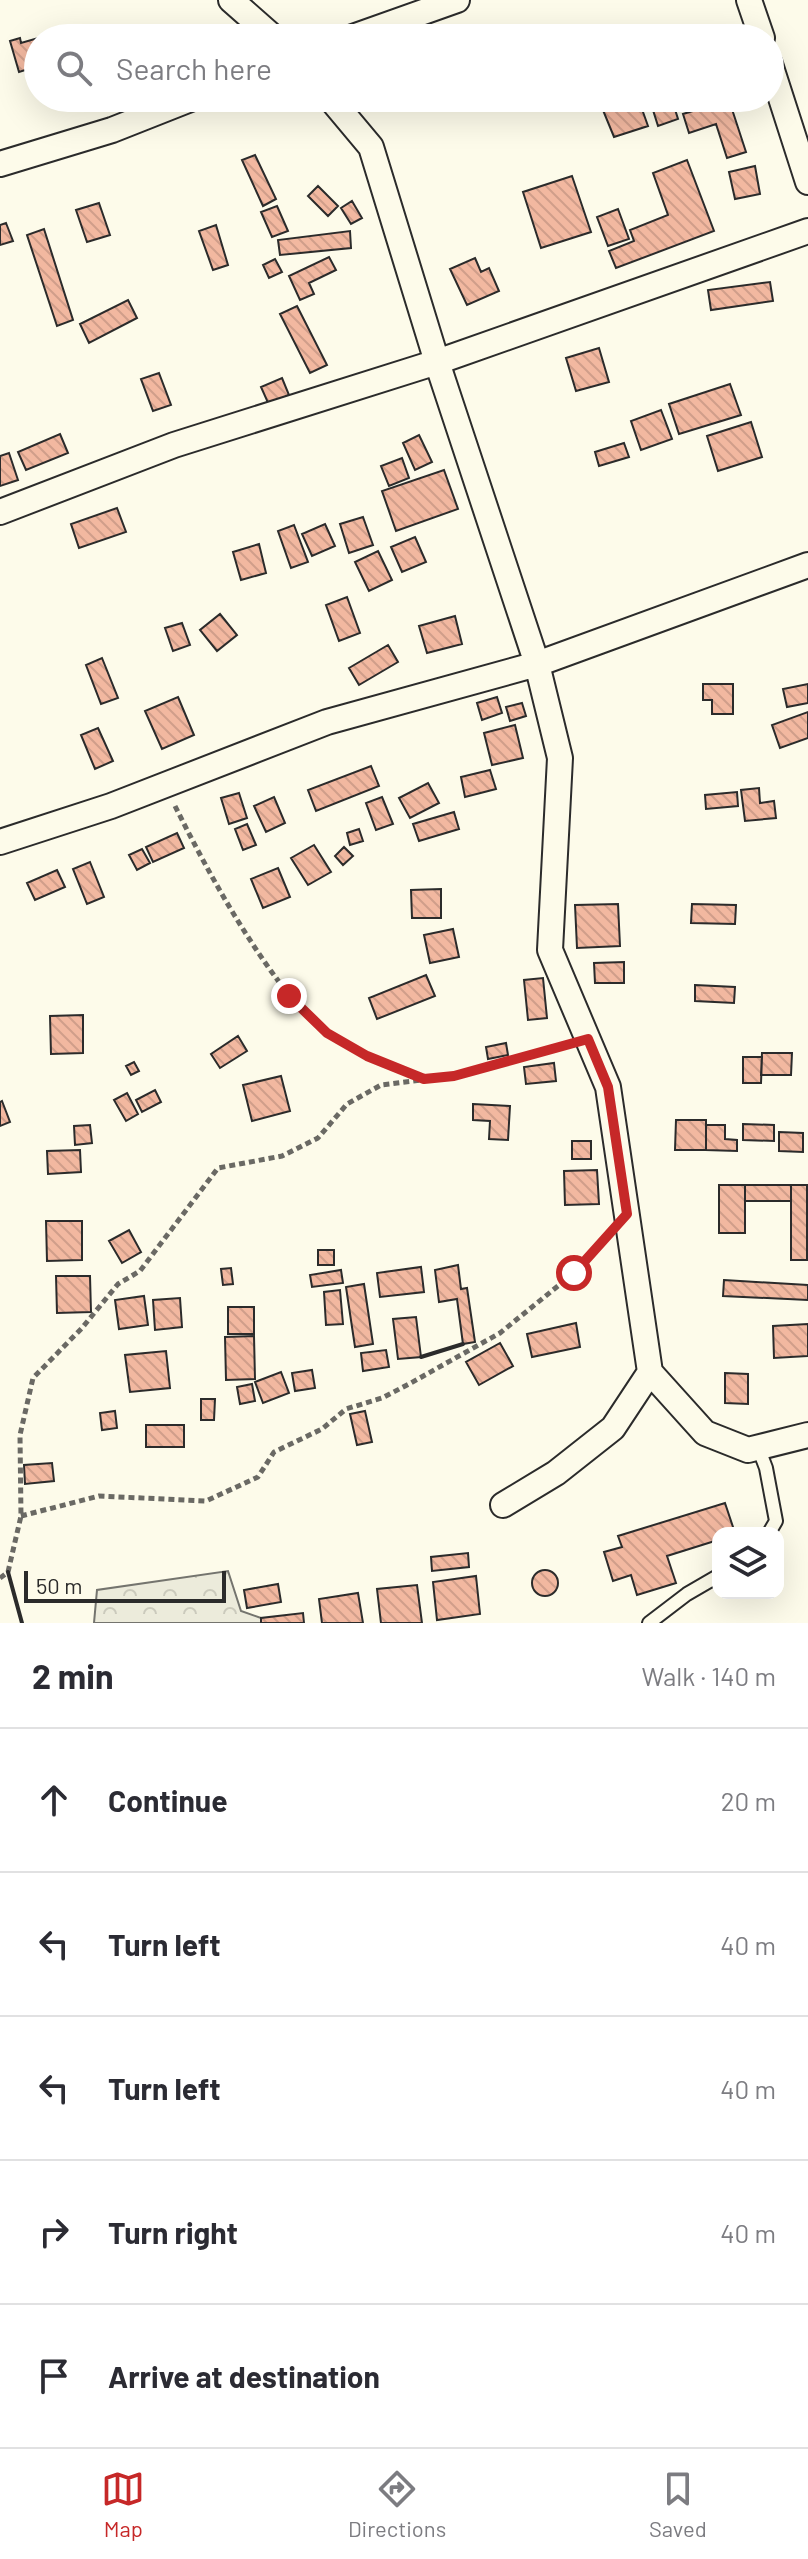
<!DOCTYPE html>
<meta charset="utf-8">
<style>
body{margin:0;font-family:Barlow,sans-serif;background:#f2f2f3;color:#2b2b33}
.controls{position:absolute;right:24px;bottom:24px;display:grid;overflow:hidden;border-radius:16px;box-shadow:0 8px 32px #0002}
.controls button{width:72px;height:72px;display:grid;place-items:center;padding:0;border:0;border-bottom:2px solid #e1e1e2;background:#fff;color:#2b2b33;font:40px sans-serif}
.scale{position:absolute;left:24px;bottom:20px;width:202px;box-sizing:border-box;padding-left:8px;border:4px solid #2b2b2b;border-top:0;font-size:22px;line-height:28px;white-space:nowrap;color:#2b2b2b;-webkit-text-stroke:6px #fdfbea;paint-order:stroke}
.stop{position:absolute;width:24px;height:24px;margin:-18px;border:6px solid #c62828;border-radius:50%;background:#fff}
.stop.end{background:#c62828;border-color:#fff;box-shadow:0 2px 8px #0008}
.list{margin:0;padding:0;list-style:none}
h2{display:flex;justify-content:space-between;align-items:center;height:104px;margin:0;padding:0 32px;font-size:34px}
h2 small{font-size:26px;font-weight:400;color:#7c7c81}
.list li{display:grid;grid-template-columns:52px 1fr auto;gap:24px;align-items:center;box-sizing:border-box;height:144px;padding:0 32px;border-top:2px solid #e1e1e2}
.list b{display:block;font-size:30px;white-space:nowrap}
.list em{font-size:26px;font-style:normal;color:#7c7c81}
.icon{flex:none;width:44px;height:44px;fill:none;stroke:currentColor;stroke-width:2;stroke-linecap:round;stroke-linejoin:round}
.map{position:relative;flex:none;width:808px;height:1623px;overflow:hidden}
.search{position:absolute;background:#fff;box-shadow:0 8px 32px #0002;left:24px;right:24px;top:24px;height:88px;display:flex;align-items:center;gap:20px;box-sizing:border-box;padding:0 28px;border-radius:44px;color:#7c7c81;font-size:30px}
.sheet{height:824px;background:#fff}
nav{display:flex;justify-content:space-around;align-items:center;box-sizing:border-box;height:112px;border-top:2px solid #e1e1e2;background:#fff;font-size:22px;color:#7c7c81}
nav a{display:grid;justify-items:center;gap:4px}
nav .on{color:#c62828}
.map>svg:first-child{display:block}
</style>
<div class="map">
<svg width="808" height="1623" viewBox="0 0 808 1623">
<defs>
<pattern id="forest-crowns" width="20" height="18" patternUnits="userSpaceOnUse" patternTransform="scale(2)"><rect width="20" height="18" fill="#ecebdb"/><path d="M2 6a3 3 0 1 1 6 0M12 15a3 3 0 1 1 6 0" fill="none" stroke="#cbcabc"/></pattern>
<pattern id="building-back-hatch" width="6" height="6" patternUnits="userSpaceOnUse" patternTransform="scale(2)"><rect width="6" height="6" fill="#f2b8a0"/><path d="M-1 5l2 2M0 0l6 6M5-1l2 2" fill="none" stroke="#d09e8a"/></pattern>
</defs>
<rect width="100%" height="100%" fill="#fdfbea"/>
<!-- forest -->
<path fill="url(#forest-crowns)" stroke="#74746e" stroke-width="2" d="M228,1571L241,1611L261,1618V1623H94L97,1590Z"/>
<!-- building -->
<path fill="url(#building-back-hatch)" stroke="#2b2b2b" stroke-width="2" d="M45,36V38H38V66L19,72L10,41L20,38L21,43Z
M598,98H638L648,126L614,137Z
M648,98H681L652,109Z
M729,100L746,152L727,158L716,124L689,133L683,114Z
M673,103L678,119L658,126L653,110Z
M255,155L276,199L263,206L242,160Z
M687,160L714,231L616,268L609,251L634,241L630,230L668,215L653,173Z
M755,166L760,194L735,199L729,172Z
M572,176L591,232L541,248L523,192Z
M318,186L338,206L328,216L308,196Z
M352,201L362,218L351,224L341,208Z
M99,203L110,235L87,242L76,210Z
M277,206L288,231L272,237L261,212Z
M618,209L629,239L608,246L597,217Z
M6,223L13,241L0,245V225Z
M216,225L228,265L213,270L199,231Z
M44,229L73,320L57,326L27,235Z
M350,231L351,248L280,255L278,240Z
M329,257L336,270L309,283L314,294L300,300L289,276Z
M475,258L481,272L489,268L499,291L467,305L450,269Z
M275,259L282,272L269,278L263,265Z
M770,282L773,301L711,310L708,290Z
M128,300L137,318L89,343L80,324Z
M297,306L327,365L310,373L280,314Z
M599,348L609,382L576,391L566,358Z
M159,373L171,405L153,411L141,379Z
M282,378L289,395L269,405L261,387Z
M730,384L741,415L679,434L669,404Z
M661,410L672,439L641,450L631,421Z
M751,422L762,457L718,471L707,436Z
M60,434L68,453L26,470L18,452Z
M419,435L432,462L415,470L403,443Z
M624,443L629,457L599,466L595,452Z
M9,453L18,480L0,486V456Z
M402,458L409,478L389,486L381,466Z
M444,470L458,509L396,531L382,491Z
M117,508L126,532L79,548L71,524Z
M363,517L373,545L349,553L340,524Z
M325,524L335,546L312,556L302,534Z
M294,525L308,562L291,568L278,531Z
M415,537L426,562L402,572L391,547Z
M259,544L266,573L241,580L233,552Z
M378,551L392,580L369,591L355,562Z
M347,597L360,633L339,641L326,605Z
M220,614L237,635L217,651L200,630Z
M455,616L462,644L427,653L419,626Z
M182,623L190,645L173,651L165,628Z
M388,645L398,662L359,685L349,668Z
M102,658L118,698L101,704L86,665Z
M703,684H733V714H712V700H703Z
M808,684V703L787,707L783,689Z
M178,697L194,735L162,749L145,711Z
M497,697L502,713L482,720L477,703Z
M522,703L526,716L510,721L506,707Z
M808,712V738L780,748L772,725Z
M515,725L523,758L492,765L484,733Z
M98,728L113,761L95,769L81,735Z
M371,766L379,786L316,811L308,790Z
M490,770L496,789L465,797L461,777Z
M428,783L439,803L410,818L399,798Z
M759,788L760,803L774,801L776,818L745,821L741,790Z
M737,792L738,806L706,809L705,795Z
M239,793L247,818L229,824L221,798Z
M274,797L285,823L266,832L254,806Z
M382,797L393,824L376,830L366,803Z
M454,812L459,829L419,841L413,824Z
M247,824L256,845L243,850L235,829Z
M359,829L363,841L350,845L347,833Z
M177,833L184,848L153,862L146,847Z
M314,845L331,872L308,885L291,858Z
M344,847L353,856L343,865L335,856Z
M142,849L150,863L137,870L129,855Z
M90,862L104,897L87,904L73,869Z
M278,868L290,897L263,908L251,879Z
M57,870L65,887L35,900L27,883Z
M441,889V918H412L411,890Z
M618,904L620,946L577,948L575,905Z
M692,904L736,905L735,924L691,923Z
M453,929L459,957L430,963L424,935Z
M624,962V983H595L594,963Z
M426,975L435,996L377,1019L369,998Z
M543,978L547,1018L528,1020L524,980Z
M695,985L735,987L734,1003L695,1001Z
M83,1015V1053L51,1054L50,1016Z
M238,1036L247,1051L220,1068L211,1054Z
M506,1043L508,1055L488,1059L486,1047Z
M762,1053H792L791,1075H761Z
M743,1057H762L761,1083H743Z
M134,1062L139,1071L131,1075L126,1066Z
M554,1063L556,1081L526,1084L524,1067Z
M281,1076L290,1111L252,1121L243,1085Z
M155,1090L161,1102L142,1112L136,1100Z
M127,1093L138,1114L126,1121L114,1100Z
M2,1101L10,1122L0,1126V1102Z
M473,1104L510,1106L508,1140L489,1139L490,1121L473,1120Z
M676,1120H706V1150H675Z
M743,1124L774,1125V1141L743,1140Z
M90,1125L92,1143L75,1145L74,1126Z
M706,1125H725V1139L737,1140V1151L706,1150Z
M779,1132L803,1133V1152L779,1151Z
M572,1141H591V1159H572Z
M80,1150L81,1172L48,1174L47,1151Z
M597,1170L599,1204L565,1205L564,1171Z
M719,1185H745V1233H719Z
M745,1185H791V1201H745Z
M791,1185H807V1260H791Z
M46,1221H82V1260L47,1261Z
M129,1230L141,1252L122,1263L109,1241Z
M318,1250H334V1265H318Z
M458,1265L461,1289L467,1288L475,1342L463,1344L457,1299L439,1302L435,1270Z
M421,1267L424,1292L380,1297L377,1273Z
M231,1268L233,1284L223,1285L221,1269Z
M341,1270L343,1283L312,1287L310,1275Z
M56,1276H90L91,1312L57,1313Z
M724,1280L808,1285V1300L723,1296Z
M364,1284L373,1344L355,1347L346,1287Z
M340,1290L343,1324L326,1325L324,1292Z
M144,1296L148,1325L119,1329L115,1300Z
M180,1298L182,1327L155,1330L153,1300Z
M228,1307H254V1334H228Z
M416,1317L421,1357L398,1359L393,1319Z
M576,1323L580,1347L532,1357L527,1334Z
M808,1324V1356L774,1358L773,1326Z
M254,1336L255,1379L226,1380L225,1337Z
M500,1343L513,1366L479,1385L466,1362Z
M386,1350L389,1367L363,1371L361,1353Z
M166,1351L170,1388L130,1392L125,1355Z
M312,1370L315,1388L295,1391L292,1373Z
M281,1372L289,1393L263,1403L255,1382Z
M725,1373L748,1374V1404L725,1403Z
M252,1384L255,1401L240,1404L237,1387Z
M201,1399H215L214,1420H201Z
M115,1411L117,1428L102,1430L100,1413Z
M365,1411L372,1442L357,1445L350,1414Z
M146,1425H184V1447H146Z
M52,1463L54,1481L25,1484L24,1465Z
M725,1503L735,1533H718V1540L667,1556L676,1583L637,1595L631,1575L613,1581L604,1552L622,1547L618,1536Z
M468,1553L469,1567L432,1571L431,1557Z
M532 1583a13 13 0 1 1 26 0a13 13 0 1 1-26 0Z
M476,1576L480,1614L437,1620L433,1582Z
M278,1584L281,1602L247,1608L244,1590Z
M417,1585L422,1623H381L377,1589Z
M358,1593L363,1623H322L319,1599Z
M303,1613L304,1623H261V1618Z"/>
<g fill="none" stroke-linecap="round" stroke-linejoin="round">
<!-- service casing -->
<g stroke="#2b2b2b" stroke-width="16">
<path id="service" d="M758,1447L766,1468L776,1521L769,1533
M649,1623L687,1594L718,1576"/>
</g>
<!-- minor casing -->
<g stroke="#2b2b2b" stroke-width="28">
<path id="minor" d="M231,0L274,38
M749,0L762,38
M350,38L457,0
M770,64L808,182
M330,98L371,147L437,362L537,664L560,758L550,950L608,1087L650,1372L705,1433L748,1450L808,1435
M0,164L112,130L193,98
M0,512L174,445L437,362L808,231
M0,842L111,806L327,722L537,664L808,565
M503,1505L556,1473L613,1428L650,1372"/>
</g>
<!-- path -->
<path stroke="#6a6964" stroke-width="5" stroke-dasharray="6 4" stroke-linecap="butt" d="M175,806C204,864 234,919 271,971C287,993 306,1019 329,1034C358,1054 391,1066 423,1079
M21,1516L99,1496L206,1501L258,1477L274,1452L322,1429L346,1409L382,1398L409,1384L500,1333L574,1273L605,1239
M0,1578L8,1572L21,1516L20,1435L33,1378L82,1328L118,1284L140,1271L218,1168L282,1156L318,1138L347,1104L381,1085L454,1076L567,1045"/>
<!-- service -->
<use href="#service" stroke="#fdfbea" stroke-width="12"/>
<!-- minor -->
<use href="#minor" stroke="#fdfbea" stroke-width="24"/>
<!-- wall -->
<path stroke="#2b2b2b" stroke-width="4" d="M421,1357L463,1344
M8,1572L22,1623"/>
</g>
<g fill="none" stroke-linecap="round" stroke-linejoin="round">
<!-- route -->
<path stroke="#c62828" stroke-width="10" d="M289,996L327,1033L367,1056L424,1079L454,1076L588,1039L608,1087L627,1214L574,1273"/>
</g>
</svg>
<div class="controls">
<button><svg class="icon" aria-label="layers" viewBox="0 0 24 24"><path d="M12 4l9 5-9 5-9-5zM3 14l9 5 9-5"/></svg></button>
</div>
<div class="scale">50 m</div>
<div class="stop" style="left:574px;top:1273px"></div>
<div class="stop end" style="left:289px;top:996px"></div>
<div class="search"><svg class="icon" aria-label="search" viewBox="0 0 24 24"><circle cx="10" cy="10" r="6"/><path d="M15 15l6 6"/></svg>Search here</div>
</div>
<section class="sheet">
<h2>2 min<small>Walk · 140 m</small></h2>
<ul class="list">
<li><svg class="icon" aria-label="ahead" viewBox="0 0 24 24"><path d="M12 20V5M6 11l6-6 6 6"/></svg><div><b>Continue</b></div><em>20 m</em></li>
<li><svg class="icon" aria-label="left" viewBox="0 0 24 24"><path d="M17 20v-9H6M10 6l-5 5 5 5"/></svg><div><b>Turn left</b></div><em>40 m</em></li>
<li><svg class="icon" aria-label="left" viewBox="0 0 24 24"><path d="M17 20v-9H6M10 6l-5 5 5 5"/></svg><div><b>Turn left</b></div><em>40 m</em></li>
<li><svg class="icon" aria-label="right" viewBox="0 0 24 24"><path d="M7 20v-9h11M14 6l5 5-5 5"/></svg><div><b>Turn right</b></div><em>40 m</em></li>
<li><svg class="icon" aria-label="arrive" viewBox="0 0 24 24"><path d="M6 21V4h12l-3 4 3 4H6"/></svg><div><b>Arrive at destination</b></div></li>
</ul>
</section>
<nav>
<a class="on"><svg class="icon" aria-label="map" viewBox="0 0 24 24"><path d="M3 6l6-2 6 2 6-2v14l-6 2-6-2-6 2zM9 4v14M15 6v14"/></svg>Map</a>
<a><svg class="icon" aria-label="directions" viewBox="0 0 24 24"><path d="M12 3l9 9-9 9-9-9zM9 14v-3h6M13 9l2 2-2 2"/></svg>Directions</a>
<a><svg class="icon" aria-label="saved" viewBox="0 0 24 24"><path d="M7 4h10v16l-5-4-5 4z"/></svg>Saved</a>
</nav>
